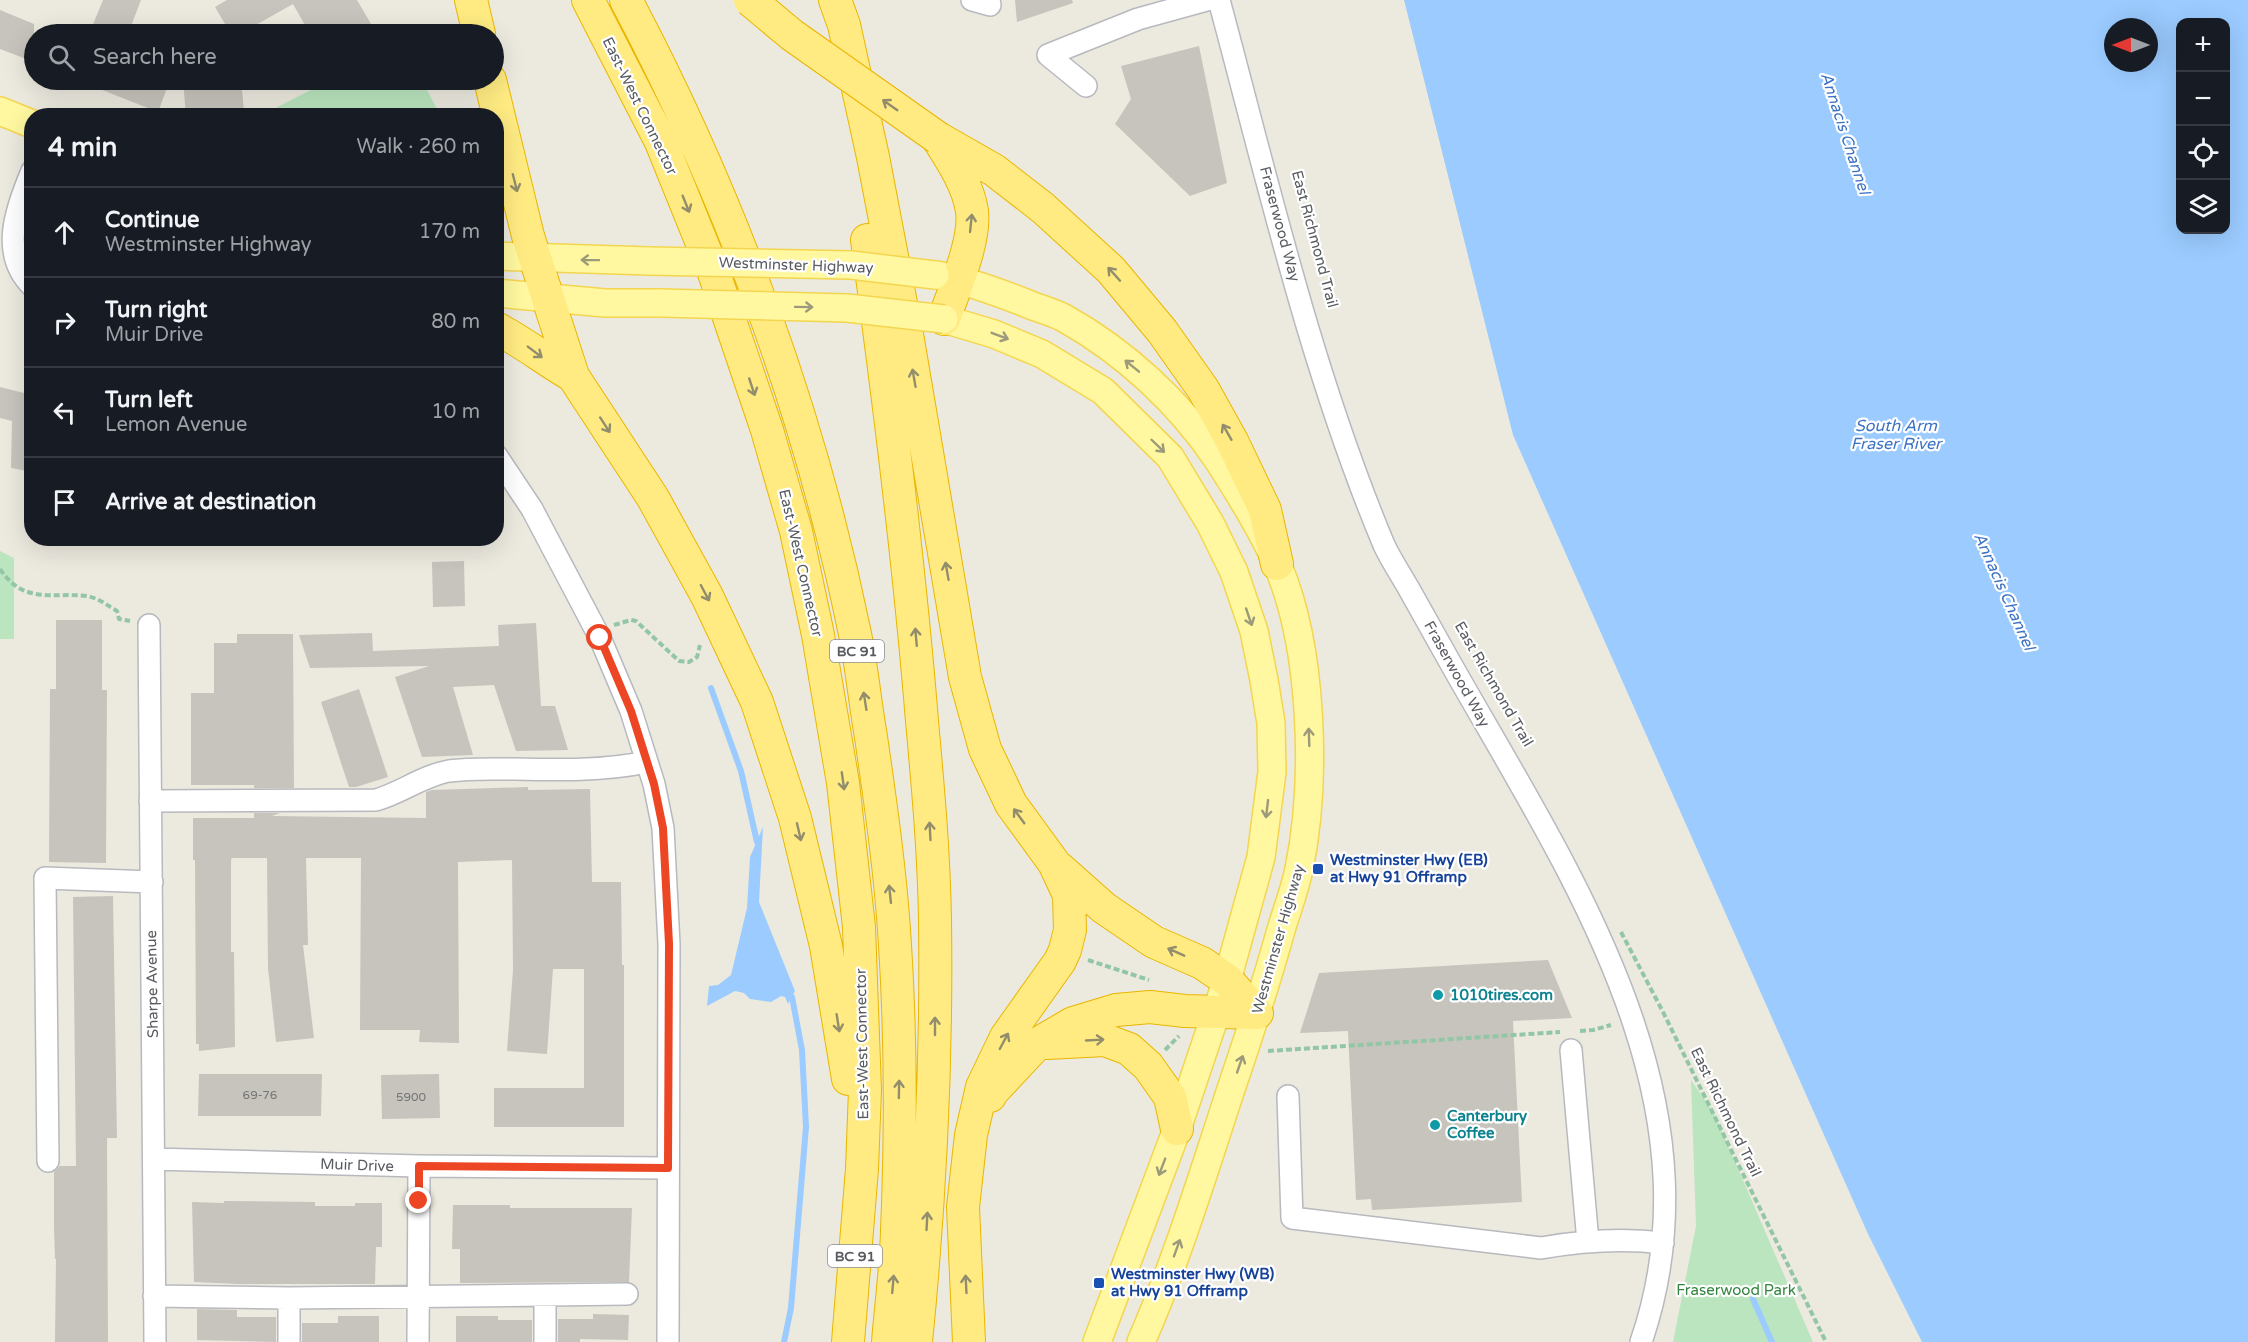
<!DOCTYPE html>
<meta charset="utf-8">
<style>
body{margin:0;font-family:"Varela Round",sans-serif;background:#20242c;color:#f1f3f6}
.controls{position:absolute;right:18px;top:18px;display:grid;overflow:hidden;border-radius:12px;box-shadow:0 6px 24px #0002}
.controls button{width:54px;height:54px;display:grid;place-items:center;padding:0;border:0;border-bottom:2px solid #363941;background:#171b24;color:#f1f3f6;font:30px sans-serif}
.compass{position:absolute;left:2104px;top:18px;width:54px;height:54px;border-radius:50%;background:#171b24;box-shadow:0 6px 24px #0002;rotate:270deg}
.stop{position:absolute;width:18px;height:18px;margin:-14px;border:4px solid #ec4624;border-radius:50%;background:#fff}
.stop.end{background:#ec4624;border-color:#fff;box-shadow:0 2px 6px #0008}
.list{margin:0;padding:0;list-style:none}
h2{display:flex;justify-content:space-between;align-items:center;height:78px;margin:0;padding:0 24px;font-size:26px}
h2 small{font-size:20px;font-weight:400;color:#9ea1a6}
.list li{display:grid;grid-template-columns:39px 1fr auto;gap:18px;align-items:center;box-sizing:border-box;height:90px;padding:0 24px;border-top:2px solid #363941}
.list b{display:block;font-size:22px;white-space:nowrap}
.list p{margin:0;font-size:20px;white-space:nowrap;color:#9ea1a6}
.list em{font-size:20px;font-style:normal;color:#9ea1a6}
.icon{flex:none;width:33px;height:33px;fill:none;stroke:currentColor;stroke-width:2;stroke-linecap:round;stroke-linejoin:round}
.map{position:relative;flex:none;width:2248px;height:1342px;overflow:hidden}
.search{position:absolute;background:#171b24;box-shadow:0 6px 24px #0002;left:24px;top:24px;width:480px;height:66px;display:flex;align-items:center;gap:15px;box-sizing:border-box;padding:0 21px;border-radius:33px;color:#9ea1a6;font-size:22px}
.panel{position:absolute;background:#171b24;box-shadow:0 6px 24px #0002;left:24px;top:108px;width:480px;height:438px;border-radius:24px}
.map>svg:first-child{display:block}
</style>
<div class="map">
<svg width="2248" height="1342" viewBox="0 0 2248 1342">
<rect width="100%" height="100%" fill="#eceadf"/>
<!-- green -->
<path fill="#bae5be" d="M330,80H422L440,115H262Z
M0,551L14,558V639H0Z
M1691,1080L1714,1113L1813,1342H1673L1696,1226Z"/>
<!-- water -->
<path fill="#9bcbff" fill-rule="evenodd" d="M1404,0H2248V1342H1922L1868,1234L1513,435ZM2180,22H2226V230H2180ZM2113,27H2149V63H2113Z
M763,827L759,902L795,991L788,1004L785,997L781,996L771,1002L750,999L744,993L735,991L707,1006L709,986L718,985L731,975L747,908L750,857Z"/>
<g fill="none" stroke-linecap="round" stroke-linejoin="round">
<!-- stream -->
<path stroke="#9bcbff" stroke-width="6" d="M711,688L741,771L757,842
M1753,1299L1772,1342
M784,1342L791,1308L806,1127L802,1050L792,997"/>
</g>
<!-- building -->
<path fill="#c6c4bc" d="M103,0H141L128,34H89Z
M227,0H357L377,34H310L293,4L240,34H231L215,7Z
M1015,0H1072L1073,3L1017,22Z
M0,10L34,24V62L0,49Z
M1199,46L1227,183L1190,196L1115,124L1131,99L1121,66Z
M77,80H170L158,112Z
M183,80H241L244,111L186,116Z
M0,387L32,395V472L11,468L12,421L0,418Z
M464,561L465,606L433,607L432,562Z
M56,620H102V690H107L106,863L49,862L50,689H56Z
M536,623L541,706H555L568,750L516,751L494,685L453,687L473,755L422,757L395,677L429,666L310,668L299,635L372,633L373,651L499,646L498,625Z
M237,634H293L294,788H254V785H191V693H214V643H237Z
M359,689L388,777L356,787H349L321,702Z
M528,787V790L590,789L592,882H621L622,965H624V1127H494V1088H584V969H553L547,1054L507,1051L513,970L512,860L458,862L459,1043L419,1042L420,1030H360L361,858H306L308,945H303L314,1038L276,1042L268,968L267,858H232L231,860V952H234L235,1047L199,1051V1044H196L195,860H193V818H254V813H280L272,816L426,818V792L432,790Z
M113,896L117,1138H107L108,1342H55L56,1259H55L54,1227V1172L60,1166H76L73,897Z
M1548,960L1572,1018L1513,1021L1522,1202L1372,1210L1371,1199L1356,1200L1348,1031L1300,1033L1319,973Z
M199,1074H322L321,1116H198Z
M439,1074L440,1118L382,1119L381,1075Z
M224,1201L315,1202V1206H355V1203H382V1247H376L375,1284H238L194,1282L192,1202L224,1203Z
M453,1205H510V1208H632L629,1282L460,1283V1249H452Z
M197,1309L237,1310V1317H276V1342L197,1340Z
M593,1314L629,1315L628,1340L580,1339V1342H558V1319H593Z
M338,1316H379V1342H302V1323H338Z
M456,1316H498V1320H532V1342H456Z"/>
<g fill="none" stroke-linecap="round" stroke-linejoin="round">
<!-- minor casing -->
<g stroke="#b7b9be" stroke-width="24">
<path id="minor" d="M972,0L990,5L989,0
M1219,0C1268,182 1311,371 1384,545C1391,560 1401,575 1409,589C1423,614 1437,639 1451,664C1567,869 1725,1097 1641,1342
M1086,86L1048,55L1138,19L1207,0
M32,171C15,211 0,254 32,286
M496,455L532,509L600,638L631,711L654,784L663,828L669,944L668,1342
M149,625L155,1342
M150,801L376,800C401,793 422,776 449,771C470,768 492,769 513,769C559,770 603,771 647,762
M1571,1050L1588,1242
M1288,1096L1292,1218L1541,1248C1581,1241 1622,1238 1663,1243
M154,1159L419,1166L667,1168
M48,1161L45,878L152,882
M154,1296L289,1298L627,1294
M289,1342V1298
M418,1342L419,1166
M545,1342V1296"/>
</g>
<!-- major casing -->
<g stroke="#f4d54f" stroke-width="30">
<path id="major" d="M0,111L32,124
M496,256L649,261
M937,275C968,281 998,292 1028,304C1040,309 1053,312 1064,318C1125,352 1180,403 1218,460C1238,491 1264,532 1278,566C1313,649 1317,781 1299,869C1295,889 1287,910 1281,930C1266,984 1249,1036 1231,1089C1203,1174 1177,1260 1141,1342
M496,293L605,303H662
M944,319L994,334L1042,354L1103,391L1170,457L1210,523L1234,572L1254,631L1264,680L1271,723L1272,772L1261,857L1227,980L1177,1129L1097,1342"/>
</g>
<!-- highway casing -->
<g stroke="#eab600" stroke-width="34">
<path id="highway" d="M471,0L479,34
M588,0L661,142L714,273L767,430L796,531L818,635L843,783L859,927L865,1090L862,1169L848,1342
M626,0C731,198 810,414 855,634C862,668 865,703 871,737C881,806 891,876 895,945C901,1040 901,1136 897,1231C896,1268 891,1305 888,1342
M835,0L844,25L873,157L908,340L965,677L985,749L1011,804L1054,863L1069,895L1070,930L1065,950L1060,961L1006,1037L982,1087L971,1135L963,1207L969,1342
M490,80L528,236L573,376L653,498L707,596L757,702L795,818L826,946L848,1079
M938,138L994,170L1043,208L1111,270L1162,331L1203,389L1232,441L1265,510L1277,564
M938,139C952,161 968,185 972,211C976,240 954,290 944,319
M867,240C889,400 909,560 922,721C928,787 934,854 935,920C937,1061 930,1202 916,1342
M496,328C523,342 547,361 573,376
M1059,868L1104,908L1154,942L1202,963L1227,980L1257,1013
M1047,1043L1105,1040L1129,1049L1148,1066L1170,1097L1177,1129
M990,1096L993,1091L1037,1044L1073,1023L1116,1010L1150,1007L1185,1011L1257,1013"/>
</g>
<!-- path -->
<path stroke="#93c6a6" stroke-width="4" stroke-dasharray="6 3" stroke-linecap="butt" d="M0,569C24,605 52,592 87,596C98,598 107,605 117,611L119,619L130,621
M614,625L631,620L636,621L679,661L689,662L697,657L700,645
M1621,932L1662,1010L1826,1342
M1088,960L1149,980
M1580,1031L1593,1030L1611,1025
M1165,1050L1179,1036
M1268,1051L1560,1032"/>
<!-- minor -->
<use href="#minor" stroke="#fff" stroke-width="21"/>
<!-- major -->
<use href="#major" stroke="#fff8a0" stroke-width="27"/>
<!-- highway -->
<use href="#highway" stroke="#ffeb82" stroke-width="32"/>
<!-- major-bridge casing -->
<g stroke="#f4d54f" stroke-width="30" stroke-linecap="butt">
<path id="major-bridge" d="M649,261L851,265L935,275
M662,303L847,308L944,319"/>
</g>
<!-- highway-bridge casing -->
<g stroke="#eab600" stroke-width="34" stroke-linecap="butt">
<path id="highway-bridge" d="M750,0L792,35L938,138"/>
</g>
<!-- major-bridge -->
<use href="#major-bridge" stroke="#fff8a0" stroke-width="27"/>
<!-- highway-bridge -->
<use href="#highway-bridge" stroke="#ffeb82" stroke-width="32"/>
</g>
<!-- one-way arrows -->
<defs><path id="oneway-shaft" d="M-6 0H5M1.5-3L5.5 0L1.5 3" fill="none" stroke-width="1.6" stroke-linecap="round" stroke-linejoin="round" transform="scale(1.5)"/></defs>
<g stroke="#928d6c">
<use href="#oneway-shaft" transform="translate(890 105) rotate(-145)"/>
<use href="#oneway-shaft" transform="translate(515 183) rotate(76)"/>
<use href="#oneway-shaft" transform="translate(686 204) rotate(68)"/>
<use href="#oneway-shaft" transform="translate(971 223) rotate(-84)"/>
<use href="#oneway-shaft" transform="translate(1114 274) rotate(-132)"/>
<use href="#oneway-shaft" transform="translate(535 352) rotate(37)"/>
<use href="#oneway-shaft" transform="translate(914 378) rotate(-100)"/>
<use href="#oneway-shaft" transform="translate(752 387) rotate(72)"/>
<use href="#oneway-shaft" transform="translate(605 425) rotate(57)"/>
<use href="#oneway-shaft" transform="translate(1227 432) rotate(-120)"/>
<use href="#oneway-shaft" transform="translate(947 571) rotate(-100)"/>
<use href="#oneway-shaft" transform="translate(705 593) rotate(62)"/>
<use href="#oneway-shaft" transform="translate(916 637) rotate(-95)"/>
<use href="#oneway-shaft" transform="translate(865 701) rotate(-99)"/>
<use href="#oneway-shaft" transform="translate(843 781) rotate(82)"/>
<use href="#oneway-shaft" transform="translate(1019 816) rotate(-126)"/>
<use href="#oneway-shaft" transform="translate(930 831) rotate(-93)"/>
<use href="#oneway-shaft" transform="translate(799 832) rotate(77)"/>
<use href="#oneway-shaft" transform="translate(890 894) rotate(-96)"/>
<use href="#oneway-shaft" transform="translate(1176 952) rotate(-156)"/>
<use href="#oneway-shaft" transform="translate(838 1023) rotate(81)"/>
<use href="#oneway-shaft" transform="translate(935 1026) rotate(-90)"/>
<use href="#oneway-shaft" transform="translate(1095 1040) rotate(-3)"/>
<use href="#oneway-shaft" transform="translate(1004 1041) rotate(-62)"/>
<use href="#oneway-shaft" transform="translate(899 1089) rotate(-89)"/>
<use href="#oneway-shaft" transform="translate(927 1221) rotate(-87)"/>
<use href="#oneway-shaft" transform="translate(893 1284) rotate(-85)"/>
<use href="#oneway-shaft" transform="translate(966 1284) rotate(-93)"/>
</g>
<g stroke="#9b9a7a">
<use href="#oneway-shaft" transform="translate(590 260) rotate(-179)"/>
<use href="#oneway-shaft" transform="translate(804 307) rotate(1)"/>
<use href="#oneway-shaft" transform="translate(1000 336) rotate(21)"/>
<use href="#oneway-shaft" transform="translate(1132 366) rotate(-141)"/>
<use href="#oneway-shaft" transform="translate(1158 446) rotate(44)"/>
<use href="#oneway-shaft" transform="translate(1249 617) rotate(71)"/>
<use href="#oneway-shaft" transform="translate(1309 737) rotate(-92)"/>
<use href="#oneway-shaft" transform="translate(1267 809) rotate(97)"/>
<use href="#oneway-shaft" transform="translate(1240 1064) rotate(-71)"/>
<use href="#oneway-shaft" transform="translate(1162 1167) rotate(111)"/>
<use href="#oneway-shaft" transform="translate(1177 1248) rotate(-70)"/>
</g>
<g fill="none" stroke-linecap="round" stroke-linejoin="round">
<!-- route -->
<path stroke="#ec4624" stroke-width="8" d="M419,1201V1166L668,1168L669,944L663,828L654,784L631,711L600,638"/>
</g>
<!-- markers -->
<g fill="#1a4fb4" stroke="#fff" stroke-width="2">
<rect x="1312" y="863" width="12" height="12" rx="3"/>
<rect x="1093" y="1277" width="12" height="12" rx="3"/>
</g>
<g fill="#0f9aa8" stroke="#fff" stroke-width="2">
<circle cx="1438" cy="995" r="6"/>
<circle cx="1435" cy="1125" r="6"/>
</g>
<g text-anchor="middle" stroke-width="4.5" stroke-linejoin="round" paint-order="stroke">
<!-- number labels -->
<g font-size="12" fill="#747577">
<text x="260" y="1099">69-76</text>
<text x="411" y="1101">5900</text>
</g>
<!-- shield labels -->
<g fill="#fff" stroke="#8a8c90" stroke-width="1.5">
<rect x="830" y="640" width="54" height="22" rx="4.5"/>
<rect x="828" y="1245" width="54" height="22" rx="4.5"/>
</g>
<g font-size="14" font-weight="bold" fill="#585b60">
<text x="857" y="656">BC 91</text>
<text x="855" y="1261">BC 91</text>
</g>
<!-- street labels -->
<g font-size="15" fill="#585b60" stroke="#fff">
<text transform="translate(640 106) rotate(64)" y="5">East-West Connector</text>
<text transform="translate(1280 224) rotate(75)" y="5">Fraserwood Way</text>
<text transform="translate(1315 239) rotate(75)" y="5">East Richmond Trail</text>
<text transform="translate(796 265) rotate(2)" y="5">Westminster Highway</text>
<text transform="translate(801 563) rotate(77)" y="5">East-West Connector</text>
<text transform="translate(1457 674) rotate(61)" y="5">Fraserwood Way</text>
<text transform="translate(1494 684) rotate(60)" y="5">East Richmond Trail</text>
<text transform="translate(1278 939) rotate(-74)" y="5">Westminster Highway</text>
<text transform="translate(152 984) rotate(-91)" y="5">Sharpe Avenue</text>
<text transform="translate(862 1044) rotate(-91)" y="5">East-West Connector</text>
<text transform="translate(1726 1112) rotate(64)" y="5">East Richmond Trail</text>
<text transform="translate(357 1165) rotate(2)" y="5">Muir Drive</text>
</g>
<!-- transit labels -->
<g font-size="15" font-weight="bold" fill="#164399" stroke="#fff" text-anchor="start">
<text x="1330" y="865">Westminster Hwy (EB)<tspan x="1330" dy="17">at Hwy 91 Offramp</tspan></text>
<text x="1111" y="1279">Westminster Hwy (WB)<tspan x="1111" dy="17">at Hwy 91 Offramp</tspan></text>
</g>
<!-- culture labels -->
<g font-size="15" font-weight="bold" fill="#0d838f" stroke="#fff" text-anchor="start">
<text x="1450" y="1000">1010tires.com</text>
<text x="1447" y="1121">Canterbury<tspan x="1447" dy="17">Coffee</tspan></text>
</g>
<!-- park labels -->
<g font-size="15" fill="#32853e" stroke="#fff">
<text x="1736" y="1295">Fraserwood Park</text>
</g>
<!-- water labels -->
<g font-size="16" font-style="italic" fill="#3c72c4" stroke="#fff">
<text transform="translate(1846 133) rotate(72)" y="6">Annacis Channel</text>
<text x="1896" y="431">South Arm<tspan x="1896" dy="18">Fraser River</tspan></text>
<text transform="translate(2005 591) rotate(66)" y="6">Annacis Channel</text>
</g>
</g>
</svg>
<div class="controls">
<button>+</button>
<button>−</button>
<button><svg class="icon" aria-label="locate" viewBox="0 0 24 24"><circle cx="12" cy="12" r="6"/><path d="M12 2v4M12 18v4M2 12h4M18 12h4"/></svg></button>
<button><svg class="icon" aria-label="layers" viewBox="0 0 24 24"><path d="M12 4l9 5-9 5-9-5zM3 14l9 5 9-5"/></svg></button>
</div>
<svg class="compass" viewBox="-18 -18 36 36"><path d="M0-13l5 13h-10z" fill="#e53935"/><path d="M0 13l5-13h-10z" fill="#9ea1a6"/></svg>
<div class="stop" style="left:600px;top:638px"></div>
<div class="stop end" style="left:419px;top:1201px"></div>
<div class="search"><svg class="icon" aria-label="search" viewBox="0 0 24 24"><circle cx="10" cy="10" r="6"/><path d="M15 15l6 6"/></svg>Search here</div>
<section class="panel">
<h2>4 min<small>Walk · 260 m</small></h2>
<ul class="list">
<li><svg class="icon" aria-label="ahead" viewBox="0 0 24 24"><path d="M12 20V5M6 11l6-6 6 6"/></svg><div><b>Continue</b><p>Westminster Highway</p></div><em>170 m</em></li>
<li><svg class="icon" aria-label="right" viewBox="0 0 24 24"><path d="M7 20v-9h11M14 6l5 5-5 5"/></svg><div><b>Turn right</b><p>Muir Drive</p></div><em>80 m</em></li>
<li><svg class="icon" aria-label="left" viewBox="0 0 24 24"><path d="M17 20v-9H6M10 6l-5 5 5 5"/></svg><div><b>Turn left</b><p>Lemon Avenue</p></div><em>10 m</em></li>
<li><svg class="icon" aria-label="arrive" viewBox="0 0 24 24"><path d="M6 21V4h12l-3 4 3 4H6"/></svg><div><b>Arrive at destination</b></div></li>
</ul>
</section>
</div>
